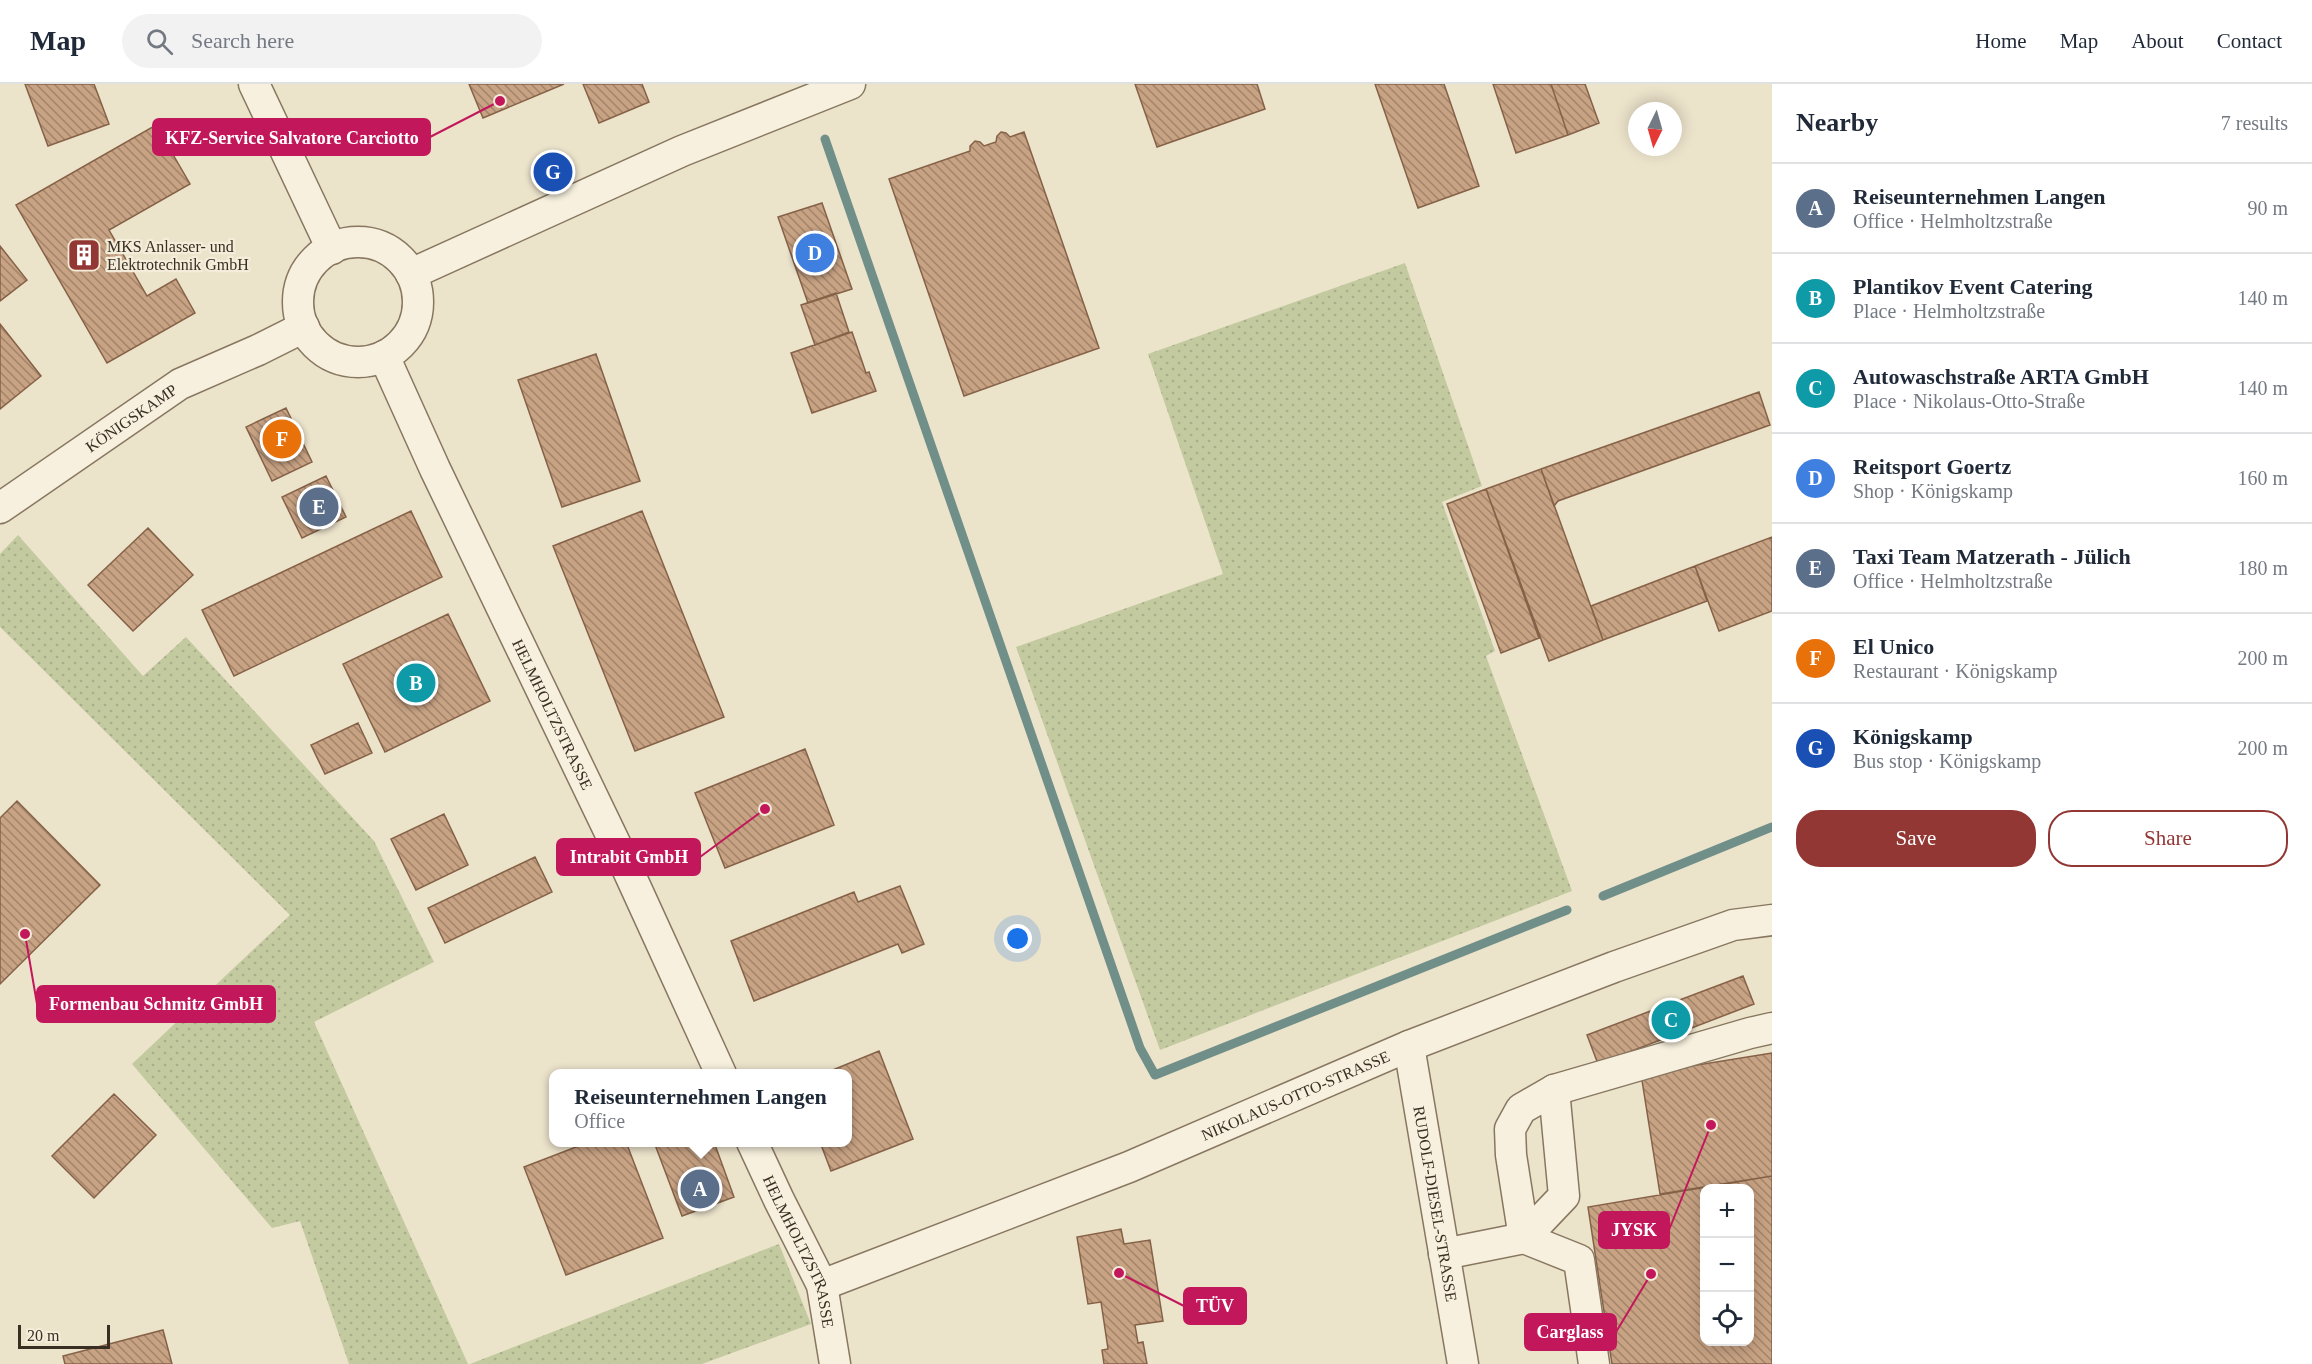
<!DOCTYPE html>
<meta charset="utf-8">
<style>
body{margin:0;font-family:Georgia,serif;background:#f2f2f3;color:#1f2937}
.controls{position:absolute;right:18px;bottom:18px;display:grid;overflow:hidden;border-radius:12px;box-shadow:0 3px 15px #0003}
.controls button{width:54px;height:54px;display:grid;place-items:center;padding:0;border:0;border-bottom:2px solid #e0e1e3;background:#fff;color:#1f2937;font:30px sans-serif}
.compass{position:absolute;left:1628px;top:18px;width:54px;height:54px;border-radius:50%;background:#fff;box-shadow:0 3px 15px #0003;rotate:185deg}
.scale{position:absolute;left:18px;bottom:15px;width:92px;box-sizing:border-box;padding-left:6px;border:3px solid #392e22;border-top:0;font-size:16px;line-height:21px;white-space:nowrap;color:#392e22;-webkit-text-stroke:4px #f4edda;paint-order:stroke}
.you{position:absolute;left:1018px;top:855px;width:21px;height:21px;margin:-15px;border:4px solid #fff;border-radius:50%;background:#1a73e8;box-shadow:0 0 0 9px #1a73e833}
.badge{display:grid;place-items:center;width:39px;height:39px;border-radius:50%;background:#923734;color:#fff;font-size:20px;font-weight:700}
.pin{position:absolute;translate:-50% -50%;border:3px solid #fff;box-shadow:0 2px 6px #0006}
.popup{position:absolute;left:549px;top:985px;width:303px;height:78px;box-sizing:border-box;display:grid;place-content:center;border-radius:12px;background:#fff;filter:drop-shadow(0 2px 4px #0005);font-size:20px;white-space:nowrap;color:#747a83}
.popup b{font-size:22px;color:#1f2937}
.popup::after{content:'';position:absolute;left:50%;top:100%;margin-left:-12px;border:12px solid transparent;border-top-color:#fff}
.list{margin:0;padding:0;list-style:none}
h2{display:flex;justify-content:space-between;align-items:center;height:78px;margin:0;padding:0 24px;font-size:26px}
h2 small{font-size:20px;font-weight:400;color:#747a83}
.list li{display:grid;grid-template-columns:39px 1fr auto;gap:18px;align-items:center;box-sizing:border-box;height:90px;padding:0 24px;border-top:2px solid #e0e1e3}
.list b{display:block;font-size:22px;white-space:nowrap}
.list p{margin:0;font-size:20px;white-space:nowrap;color:#747a83}
.list em{font-size:20px;font-style:normal;color:#747a83}
.actions{display:flex;gap:12px;padding:18px 24px}
.actions a{flex:1;padding:14px 0;border:2px solid #923734;border-radius:24px;text-align:center;font-size:21px;color:#923734}
.actions .main{background:#923734;color:#fff}
.icon{flex:none;width:33px;height:33px;fill:none;stroke:currentColor;stroke-width:2;stroke-linecap:round;stroke-linejoin:round}
.map{position:relative;flex:none;width:1772px;height:1280px;overflow:hidden}
header{display:flex;align-items:center;gap:36px;box-sizing:border-box;height:84px;padding:0 30px;background:#fff;border-bottom:2px solid #e0e1e3}
header strong{font-size:28px}
nav{display:flex;gap:33px;margin-inline-start:auto;font-size:21px}
.search{width:420px;height:54px;background:#f2f2f3;display:flex;align-items:center;gap:15px;box-sizing:border-box;padding:0 21px;border-radius:33px;color:#747a83;font-size:22px}
main{display:flex}
aside{flex:1;background:#fff}
.map>svg:first-child{display:block}
</style>
<header>
<strong>Map</strong>
<div class="search"><svg class="icon" aria-label="search" viewBox="0 0 24 24"><circle cx="10" cy="10" r="6"/><path d="M15 15l6 6"/></svg>Search here</div>
<nav><a>Home</a><a>Map</a><a>About</a><a>Contact</a></nav>
</header>
<main>
<div class="map">
<svg width="1772" height="1280" viewBox="0 0 1772 1280">
<defs>
<pattern id="grass-dots" width="8" height="8" patternUnits="userSpaceOnUse" patternTransform="scale(1.5)"><rect width="8" height="8" fill="#c3ca9f"/><path d="M2 2h.1M6 6h.1" fill="none" stroke="#a8ae89" stroke-width="1.8" stroke-linecap="round"/></pattern>
<pattern id="building-back-hatch" width="6" height="6" patternUnits="userSpaceOnUse" patternTransform="scale(1.5)"><rect width="6" height="6" fill="#c7a283"/><path d="M-1 5l2 2M0 0l6 6M5-1l2 2" fill="none" stroke="#a3846b"/></pattern>
</defs>
<rect width="100%" height="100%" fill="#ece3cb"/>
<!-- grass -->
<path fill="url(#grass-dots)" d="M1405,179L1482,402L1442,418L1495,567L1486,572L1572,807L1160,966L1016,563L1223,490L1148,270Z
M18,451L143,592L186,553L374,757L434,878L314,938L468,1280H349L300,1137L272,1144L132,980L290,831L0,543V470Z
M779,1160L811,1240L702,1280H470Z"/>
<g fill="none" stroke-linecap="round" stroke-linejoin="round">
<!-- stream -->
<path stroke="#718f89" stroke-width="9" d="M825,55L1140,964L1155,991L1567,826
M1603,812L1772,743"/>
</g>
<!-- building -->
<path fill="url(#building-back-hatch)" stroke="#856247" stroke-width="1.5" fill-rule="evenodd" d="M25,0H94L109,40L48,62Z
M469,0H564L483,34Z
M583,0H642L649,18L599,39Z
M1135,0H1257L1265,25L1157,63Z
M1375,0H1444L1479,102L1418,124Z
M1493,0H1551L1568,51L1516,69Z
M1551,0H1585L1599,39L1568,51Z
M156,41L190,100L109,146L147,212L176,195L195,229L107,279L16,121Z
M1001,48L1006,49L1010,53L1024,48L1099,264L964,312L889,95L970,67V62L975,57L980,58L984,62L996,58L997,52Z
M822,119L852,205L808,219L778,133Z
M0,162L27,196L0,217Z
M836,209L849,248L815,261L801,221Z
M0,240L41,292L0,325Z
M852,248L866,289L869,288L876,307L812,329L791,269Z
M596,270L640,397L562,423L518,296Z
M1759,308L1770,341L1558,417L1554,422L1541,385Z
M286,324L312,378L272,397L246,343Z
M1541,385L1603,556L1549,577L1486,405Z
M326,392L346,433L302,454L282,413Z
M1486,405L1539,554L1501,569L1447,420Z
M411,427L442,493L234,592L202,526Z
M642,427L724,633L635,667L553,462Z
M148,444L193,491L133,547L88,501Z
M1772,453V527L1719,547L1695,482Z
M1695,482L1707,517L1603,556L1591,522Z
M448,530L490,617L385,668L343,580Z
M358,639L372,669L325,690L311,661Z
M805,665L834,741L725,784L695,709Z
M17,717L100,801L0,900V734Z
M444,730L468,781L416,806L391,755Z
M535,773L552,808L445,859L428,824Z
M900,802L924,860L902,869L898,860L754,917L731,857L854,808L858,818Z
M1743,892L1754,920L1598,980L1587,951Z
M879,967L913,1055L831,1087L820,1058H847V990H823Z
M1772,969V1092L1660,1110L1641,990Z
M114,1010L156,1051L94,1114L52,1072Z
M589,1058H626L663,1154L566,1191L524,1083Z
M654,1058H714L734,1113L682,1132Z
M1772,1092V1280H1612L1588,1123ZM1704,1104H1750V1258H1704Z
M1121,1145L1124,1160L1150,1156L1163,1237L1135,1241L1138,1259L1143,1258L1147,1280H1104L1102,1266L1108,1265L1101,1218L1088,1220L1077,1153Z
M163,1246L172,1280H65L63,1272Z"/>
<g fill="none" stroke-linecap="round" stroke-linejoin="round">
<!-- minor casing -->
<g stroke="#887760" stroke-width="33">
<g id="minor">
<path d="M254,0L332,165"/>
<circle cx="358" cy="218" r="60"/>
<path d="M411,190L682,67L850,0"/>
<path id="s1" d="M384,272L435,385L626,782L721,990"/>
<path id="s2" d="M0,424L180,300L258,266L304,243"/>
<path id="s3" d="M1409,962L1463,1280"/>
<path id="s4" d="M752,1058L779,1116L822,1201L835,1280"/>
<path d="M1444,1170L1524,1154L1564,1112L1554,1006"/>
<path id="s5" d="M822,1201L1129,1083L1409,962L1614,883L1733,841L1772,836"/>
<path d="M1594,1280L1579,1176L1524,1154L1511,1071L1510,1045L1521,1025L1554,1006L1750,949L1772,944"/>
</g>
</g>
<!-- minor -->
<use href="#minor" stroke="#f7f0de" stroke-width="30"/>
</g>
<!-- icons -->
<defs>
<g id="building-square" transform="scale(1.725)"><rect x="-9" y="-9" width="18" height="18" rx="4" fill="#923734" stroke="#f4edda"/><path d="M-4-6H4V6H1V3H-1V6H-4ZM-2.5-4.3h1.7v1.8h-1.7ZM.8-4.3h1.7v1.8H.8ZM-2.5-1h1.7V.8h-1.7ZM.8-1h1.7V.8H.8Z" fill="#fff"/></g>
</defs>
<g fill-rule="evenodd">
<use href="#building-square" x="84" y="171"/>
</g>
<g text-anchor="middle" stroke-width="4.5" stroke-linejoin="round" paint-order="stroke">
<!-- poi labels -->
<g font-size="16" fill="#392e22" stroke="#f4edda" text-anchor="start">
<text x="107" y="168">MKS Anlasser- und<tspan x="107" dy="18">Elektrotechnik GmbH</tspan></text>
</g>
<!-- street labels -->
<g font-size="16" fill="#392e22" stroke="#f4edda">
<text dy="6" stroke="none"><textPath href="#s2" startOffset="159">KÖNIGSKAMP</textPath></text>
<text dy="6" stroke="none"><textPath href="#s1" startOffset="396">HELMHOLTZSTRASSE</textPath></text>
<text dy="6" stroke="none"><textPath href="#s5" startOffset="510">NIKOLAUS-OTTO-STRASSE</textPath></text>
<text dy="6" stroke="none"><textPath href="#s3" startOffset="160">RUDOLF-DIESEL-STRASSE</textPath></text>
<text dy="6" stroke="none"><textPath href="#s4" startOffset="120">HELMHOLTZSTRASSE</textPath></text>
</g>
</g>
<!-- callouts -->
<path fill="none" stroke="#c2185b" stroke-width="2" d="M500 17L430 53M765 725L700 773M25 850L37 920M1711 1041L1669 1146M1119 1189L1184 1222M1651 1190L1616 1248"/>
<g fill="#c2185b" stroke="#f4edda" stroke-width="2">
<circle cx="500" cy="17" r="6"/>
<circle cx="765" cy="725" r="6"/>
<circle cx="25" cy="850" r="6"/>
<circle cx="1711" cy="1041" r="6"/>
<circle cx="1119" cy="1189" r="6"/>
<circle cx="1651" cy="1190" r="6"/>
</g>
<g fill="#c2185b" stroke="#c2185b" stroke-width="2">
<rect x="153" y="35" width="277" height="36" rx="6"/>
<rect x="557" y="755" width="143" height="36" rx="6"/>
<rect x="37" y="902" width="238" height="36" rx="6"/>
<rect x="1599" y="1128" width="70" height="36" rx="6"/>
<rect x="1184" y="1204" width="62" height="36" rx="6"/>
<rect x="1525" y="1230" width="91" height="36" rx="6"/>
</g>
<g font-size="18" text-anchor="middle" font-weight="bold" fill="#fff">
<text x="292" y="60">KFZ-Service Salvatore Carciotto</text>
<text x="629" y="779">Intrabit GmbH</text>
<text x="156" y="926">Formenbau Schmitz GmbH</text>
<text x="1634" y="1152">JYSK</text>
<text x="1215" y="1228">TÜV</text>
<text x="1570" y="1254">Carglass</text>
</g>
</svg>
<div class="controls">
<button>+</button>
<button>−</button>
<button><svg class="icon" aria-label="locate" viewBox="0 0 24 24"><circle cx="12" cy="12" r="6"/><path d="M12 2v4M12 18v4M2 12h4M18 12h4"/></svg></button>
</div>
<svg class="compass" viewBox="-18 -18 36 36"><path d="M0-13l5 13h-10z" fill="#e53935"/><path d="M0 13l5-13h-10z" fill="#747a83"/></svg>
<div class="scale">20 m</div>
<div class="you"></div>
<div class="pin badge" style="left:700px;top:1105px;background:#5c6f8a">A</div>
<div class="popup"><b>Reiseunternehmen Langen</b>Office</div>
<div class="pin badge" style="left:416px;top:599px;background:#0f9aa8">B</div>
<div class="pin badge" style="left:1671px;top:936px;background:#0f9aa8">C</div>
<div class="pin badge" style="left:815px;top:169px;background:#3f7fe0">D</div>
<div class="pin badge" style="left:319px;top:423px;background:#5c6f8a">E</div>
<div class="pin badge" style="left:282px;top:355px;background:#e8710a">F</div>
<div class="pin badge" style="left:553px;top:88px;background:#1a4fb4">G</div>
</div>
<aside>
<h2>Nearby<small>7 results</small></h2>
<ul class="list">
<li><span class="badge" style="background:#5c6f8a">A</span><div><b>Reiseunternehmen Langen</b><p>Office · Helmholtzstraße</p></div><em>90 m</em></li>
<li><span class="badge" style="background:#0f9aa8">B</span><div><b>Plantikov Event Catering</b><p>Place · Helmholtzstraße</p></div><em>140 m</em></li>
<li><span class="badge" style="background:#0f9aa8">C</span><div><b>Autowaschstraße ARTA GmbH</b><p>Place · Nikolaus-Otto-Straße</p></div><em>140 m</em></li>
<li><span class="badge" style="background:#3f7fe0">D</span><div><b>Reitsport Goertz</b><p>Shop · Königskamp</p></div><em>160 m</em></li>
<li><span class="badge" style="background:#5c6f8a">E</span><div><b>Taxi Team Matzerath - Jülich</b><p>Office · Helmholtzstraße</p></div><em>180 m</em></li>
<li><span class="badge" style="background:#e8710a">F</span><div><b>El Unico</b><p>Restaurant · Königskamp</p></div><em>200 m</em></li>
<li><span class="badge" style="background:#1a4fb4">G</span><div><b>Königskamp</b><p>Bus stop · Königskamp</p></div><em>200 m</em></li>
</ul>
<div class="actions"><a class="main">Save</a><a>Share</a></div>
</aside>
</main>
